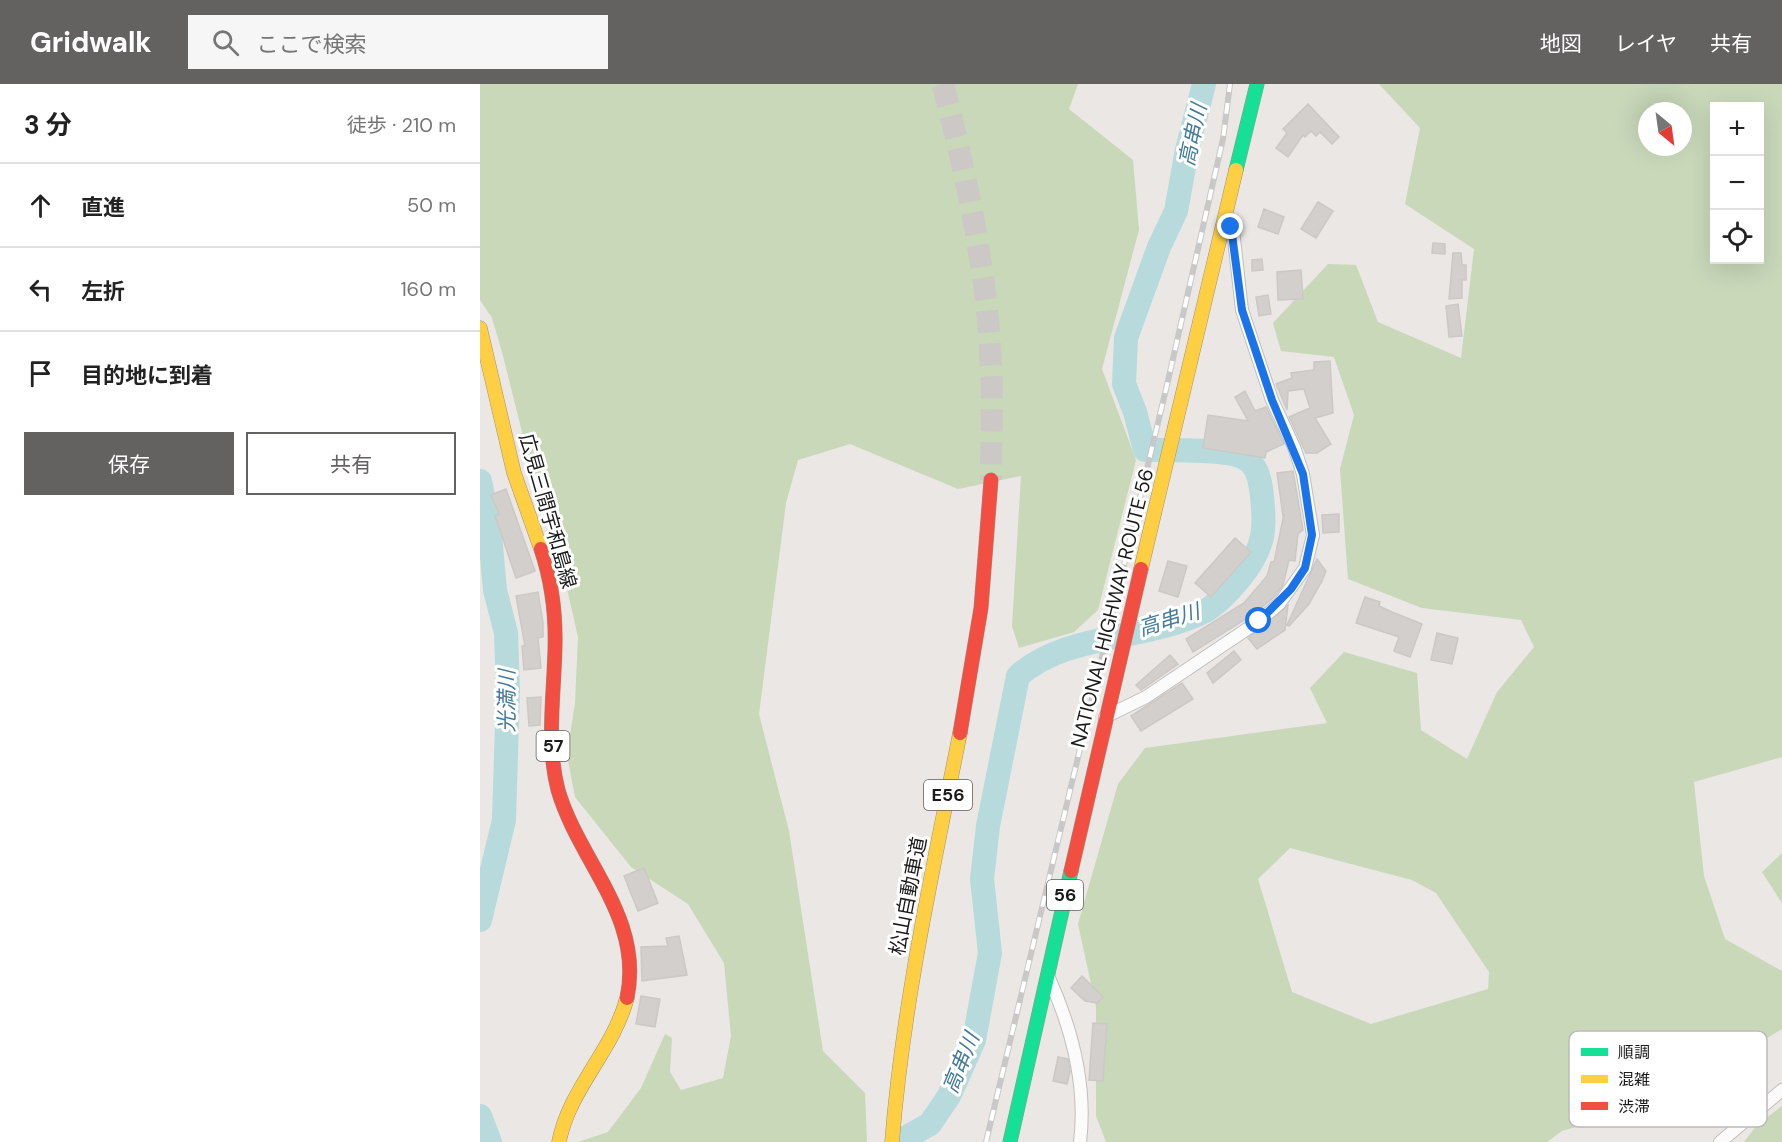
<!DOCTYPE html>
<html lang="ja">
<meta charset="utf-8">
<style>
body{margin:0;font-family:"DM Sans","Noto Sans JP",sans-serif;background:#f6f6f6;color:#222}
.controls{position:absolute;right:18px;top:18px;display:grid;overflow:hidden;border-radius:0px;box-shadow:0 6px 24px #0002}
.controls button{width:54px;height:54px;display:grid;place-items:center;padding:0;border:0;border-bottom:2px solid #e0e0e0;background:#fff;color:#222;font:30px sans-serif}
.compass{position:absolute;left:1158px;top:18px;width:54px;height:54px;border-radius:50%;background:#fff;box-shadow:0 6px 24px #0002;rotate:151deg}
.stop{position:absolute;width:18px;height:18px;margin:-14px;border:4px solid #1a73e8;border-radius:50%;background:#fff}
.stop.end{background:#1a73e8;border-color:#fff;box-shadow:0 2px 6px #0008}
.list{margin:0;padding:0;list-style:none}
h2{display:flex;justify-content:space-between;align-items:center;height:78px;margin:0;padding:0 24px;font-size:26px}
h2 small{font-size:20px;font-weight:400;color:#767676}
.list li{display:grid;grid-template-columns:39px 1fr auto;gap:18px;align-items:center;box-sizing:border-box;height:84px;padding:0 24px;border-top:2px solid #e0e0e0}
.list b{display:block;font-size:22px;white-space:nowrap}
.list em{font-size:20px;font-style:normal;color:#767676}
.actions{display:flex;gap:12px;padding:18px 24px}
.actions a{flex:1;padding:14px 0;border:2px solid #636261;border-radius:0px;text-align:center;font-size:21px;color:#636261}
.actions .main{background:#636261;color:#fff}
.icon{flex:none;width:33px;height:33px;fill:none;stroke:currentColor;stroke-width:2;stroke-linecap:round;stroke-linejoin:round}
.map{position:relative;flex:none;width:1302px;height:1058px;overflow:hidden}
header{display:flex;align-items:center;gap:36px;box-sizing:border-box;height:84px;padding:0 30px;background:#636261;color:#fff}
header strong{font-size:28px}
nav{display:flex;gap:33px;margin-inline-start:auto;font-size:21px}
.search{width:420px;height:54px;background:#f6f6f6;display:flex;align-items:center;gap:15px;box-sizing:border-box;padding:0 21px;border-radius:0px;color:#767676;font-size:22px}
main{display:flex}
aside{flex:1;background:#fff}
.map>svg:first-child{display:block}
</style>
<header>
<strong>Gridwalk</strong>
<div class="search"><svg class="icon" aria-label="search" viewBox="0 0 24 24"><circle cx="10" cy="10" r="6"/><path d="M15 15l6 6"/></svg>ここで検索</div>
<nav><a>地図</a><a>レイヤ</a><a>共有</a></nav>
</header>
<main>
<aside>
<h2>3 分<small>徒歩 · 210 m</small></h2>
<ul class="list">
<li><svg class="icon" aria-label="ahead" viewBox="0 0 24 24"><path d="M12 20V5M6 11l6-6 6 6"/></svg><div><b>直進</b></div><em>50 m</em></li>
<li><svg class="icon" aria-label="left" viewBox="0 0 24 24"><path d="M17 20v-9H6M10 6l-5 5 5 5"/></svg><div><b>左折</b></div><em>160 m</em></li>
<li><svg class="icon" aria-label="arrive" viewBox="0 0 24 24"><path d="M6 21V4h12l-3 4 3 4H6"/></svg><div><b>目的地に到着</b></div></li>
</ul>
<div class="actions"><a class="main">保存</a><a>共有</a></div>
</aside>
<div class="map">
<svg width="1302" height="1058" viewBox="0 0 1302 1058">
<rect width="100%" height="100%" fill="#eae7e4"/>
<!-- forest -->
<path fill="#c8d8b9" fill-rule="evenodd" d="M0,0H598L589,25L653,76L659,146L622,285L656,376L618,526L594,548L539,564L532,542L541,392L478,405L370,360L318,376L306,419L279,630L309,747L343,967L385,1009L387,1058H98L128,1048L161,1004L185,950L192,954L190,988L201,1006L243,994L251,952L244,879L208,820L151,783L95,713L87,671L95,619L98,553L82,483L51,384L22,268L12,234L0,216Z
M899,0H1302V673L1214,698L1224,792L1245,855L1302,887V945L1181,1018L1082,1047L1067,1058H626L616,1032V923L598,840L638,700L665,664L847,639L830,604L864,568L937,589L941,646L987,675L1017,608L1054,563L1041,536L942,524L868,495L860,385L874,331L854,273L801,267L793,239L848,180L876,181L898,238L981,274L994,165L925,120L940,44ZM1234,22H1280V176H1234ZM1167,27H1203V63H1167ZM810,764L932,796L956,809L1009,888L1008,905L891,940L812,908L778,795Z
M1302,769V819L1282,788Z
M1302,1022V1058H1264L1277,1041Z"/>
<g fill="none" stroke-linecap="round" stroke-linejoin="round">
<!-- river -->
<path stroke="#b7dadd" stroke-width="24" d="M0,397L9,440L15,506L26,549L28,607L24,736L0,836
M0,1032L10,1058
M418,1058L450,1040L469,1012L494,956L510,869L502,795L508,742L538,592C588,548 667,557 725,527C738,520 752,504 761,493C786,462 786,443 781,404C779,392 776,380 764,374C749,365 685,366 665,366L655,328L644,300L646,254L679,163L696,127L707,66L724,0"/>
</g>
<!-- building -->
<path fill="#d2cfcc" stroke="#cdc8c5" stroke-width="1.5" d="M828,20L859,53L852,60L840,48L836,52L831,47L825,53L823,51L808,73L796,64L807,49L803,45Z
M838,118L853,127L836,154L821,145Z
M784,125L804,133L798,150L778,143Z
M953,159L965,160V170L952,169Z
M973,169H981L982,181H986V196H982V214L969,215Z
M782,175L783,186L772,187V176Z
M821,186L823,215L798,216L797,188Z
M788,211L791,230L779,232L776,213Z
M978,220L982,252L969,253L966,222Z
M850,277L853,329L835,334L851,360L837,369H826L809,333L830,324L824,305L808,307L807,326L796,300L812,294L811,289L834,286V278Z
M765,307L775,327L786,323L804,360L786,368L785,374L723,364L728,331L768,337L755,313Z
M813,387L823,446L818,450L815,477L809,476L803,501L793,514L774,530L713,568L706,555L764,519L787,492L791,478H794L804,430L803,432L797,389Z
M26,405L55,487L36,494L15,432L19,430L11,411Z
M859,430V448L843,449L842,431Z
M755,454L771,468L731,513L715,499Z
M837,475L846,487L842,497L829,520L809,542L807,541Z
M688,477L707,482L698,513L679,507Z
M58,508L63,539V553L58,554L61,584L44,586L42,562H45L36,512Z
M885,513L900,518L899,522L912,528L942,540L930,573L914,567L919,553L876,539Z
M808,521L805,546L777,565L768,554Z
M957,549L978,554L972,580L951,576Z
M754,567L761,576L733,599L727,589Z
M690,571L698,580L661,606L656,601Z
M702,599L713,615L661,647L651,632Z
M61,613L60,641L49,642L47,614Z
M164,784L178,819L158,827L144,792Z
M199,852L207,891L162,897L161,863L188,862L186,854Z
M602,892L623,913L617,919L605,917L591,904Z
M161,912L180,915L175,943L156,940Z
M613,939L627,940L623,997L609,996Z
M578,973L588,975L590,988L587,1000L573,997Z"/>
<g fill="none" stroke-linecap="round" stroke-linejoin="round">
<!-- highway-tunnel -->
<path stroke="#cbc8c6" stroke-width="22" stroke-dasharray="22 11" stroke-linecap="butt" d="M463,0C486,91 507,186 511,281C513,319 511,357 511,396"/>
<!-- street casing -->
<g stroke="#c1bfbe" stroke-width="14">
<path id="street" d="M625,633L666,613L779,537L799,520L825,484L833,451L823,390L814,363L792,316L762,226L753,146L747,135
M569,894C592,945 607,1001 600,1058
M1240,1058L1302,1006"/>
</g>
<!-- fast casing -->
<g stroke="#9f9181" stroke-width="15">
<path id="fast" d="M756,86L777,0
M530,1058L591,787"/>
</g>
<!-- slow casing -->
<g stroke="#9f9181" stroke-width="15">
<path id="slow" d="M0,244L34,389L61,465
M661,485L756,86
M79,1058C89,1005 133,967 147,914
M412,1058C423,919 453,785 480,649"/>
</g>
<!-- jam casing -->
<g stroke="#9f9181" stroke-width="15">
<path id="jam" d="M61,465C72,498 76,530 75,564C74,611 66,660 78,706C99,778 164,833 147,914
M480,649L501,524L511,396
M591,787L661,485"/>
</g>
<!-- street -->
<use href="#street" stroke="#fcfbfb" stroke-width="12"/>
<!-- fast -->
<use href="#fast" stroke="#16e098" stroke-width="14"/>
<!-- slow -->
<use href="#slow" stroke="#ffcf43" stroke-width="14"/>
<!-- jam -->
<use href="#jam" stroke="#f24e42" stroke-width="14"/>
<!-- rail casing -->
<g stroke="#c9c8c8" stroke-width="6">
<path id="rail" d="M506,1058L687,301L743,55L750,0"/>
</g>
<!-- rail -->
<use href="#rail" stroke="#fff" stroke-width="4" stroke-dasharray="11" stroke-linecap="butt"/>
</g>
<g fill="none" stroke-linecap="round" stroke-linejoin="round">
<!-- route -->
<path stroke="#1a73e8" stroke-width="8" d="M751,143L762,226L792,316L823,390L832,451L825,484L811,505L779,537"/>
</g>
<g text-anchor="middle" stroke-width="6" stroke-linejoin="round" paint-order="stroke">
<!-- shield labels -->
<g fill="#fff" stroke="#5f5f5f" stroke-width="1.5">
<rect x="56.5" y="647" width="33" height="30" rx="4.5"/>
<rect x="444" y="696" width="48" height="30" rx="4.5"/>
<rect x="567" y="796" width="36" height="30" rx="4.5"/>
</g>
<g font-size="18" font-weight="bold" fill="#1b1b1b">
<text x="73" y="668">57</text>
<text x="468" y="717">E56</text>
<text x="585" y="817">56</text>
</g>
<!-- street labels -->
<g font-size="20" fill="#1b1b1b" stroke="#fff">
<text transform="translate(68 427) rotate(74)" y="7">広見三間宇和島線</text>
<text transform="translate(632 524) rotate(-76)" y="7">NATIONAL HIGHWAY ROUTE 56</text>
<text transform="translate(428 812) rotate(-79)" y="7">松山自動車道</text>
</g>
<!-- water labels -->
<g font-size="21" font-style="italic" fill="#447a9a" stroke="#fff">
<text transform="translate(713 51) rotate(-78)" y="7">高串川</text>
<text transform="translate(689 536) rotate(-17)" y="7">高串川</text>
<text transform="translate(27 617) rotate(-90)" y="7">光満川</text>
<text transform="translate(481 979) rotate(-68)" y="7">高串川</text>
</g>
</g>
<!-- legend -->
<rect x="1089" y="947" width="198" height="96" rx="9" fill="#fff" stroke="#bbb" stroke-width="1.5"/>
<rect x="1101" y="964" width="27" height="8" fill="#16e098"/>
<rect x="1101" y="991" width="27" height="8" fill="#ffcf43"/>
<rect x="1101" y="1018" width="27" height="8" fill="#f24e42"/>
<g font-size="16" fill="#1b1b1b">
<text x="1138" y="974">順調</text>
<text x="1138" y="1001">混雑</text>
<text x="1138" y="1028">渋滞</text>
</g>
</svg>
<div class="controls">
<button>+</button>
<button>−</button>
<button><svg class="icon" aria-label="locate" viewBox="0 0 24 24"><circle cx="12" cy="12" r="6"/><path d="M12 2v4M12 18v4M2 12h4M18 12h4"/></svg></button>
</div>
<svg class="compass" viewBox="-18 -18 36 36"><path d="M0-13l5 13h-10z" fill="#e53935"/><path d="M0 13l5-13h-10z" fill="#767676"/></svg>
<div class="stop" style="left:779px;top:537px"></div>
<div class="stop end" style="left:751px;top:143px"></div>
</div>
</main>
